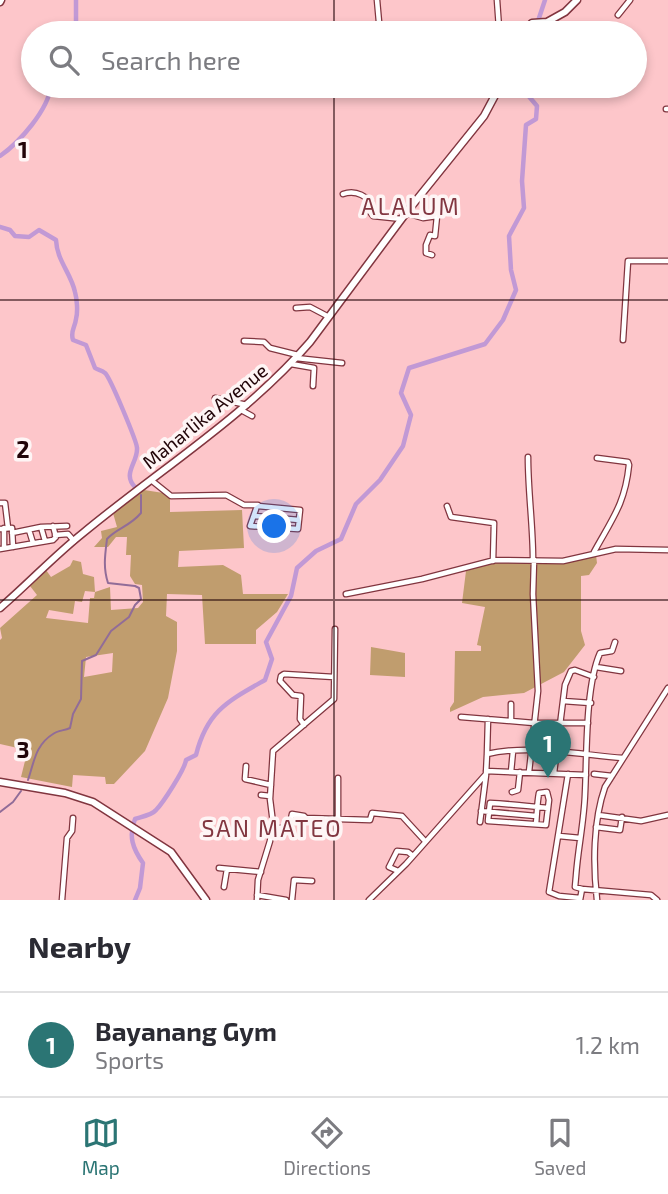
<!DOCTYPE html>
<style>
body{margin:0;font-family:"Exo 2",sans-serif;background:#f2f2f3;color:#2b2b33}
.you{position:absolute;left:275px;top:527px;width:24px;height:24px;margin:-18px;border:5px solid #fff;border-radius:50%;background:#1a73e8;box-shadow:0 0 0 10px #1a73e833}
.badge{display:grid;place-items:center;width:46px;height:46px;border-radius:50%;background:#2b7574;color:#fff;font-size:23px;font-weight:700}
.pin{position:absolute;translate:-50% -58px;filter:drop-shadow(0 2px 4px #0008)}
.pin::after{content:'';position:absolute;top:37px;width:24px;height:21px;background:inherit;clip-path:polygon(0 0,100% 0,50% 100%)}
.list{margin:0;padding:0;list-style:none}
h2{display:flex;justify-content:space-between;align-items:center;height:91px;margin:0;padding:0 28px;font-size:30px}
h2 small{font-size:23px;font-weight:400;color:#7c7c81}
.list li{display:grid;grid-template-columns:46px 1fr auto;gap:21px;align-items:center;box-sizing:border-box;height:105px;padding:0 28px;border-top:2px solid #e1e1e2}
.list b{display:block;font-size:26px;white-space:nowrap}
.list p{margin:0;font-size:23px;white-space:nowrap;color:#7c7c81}
.list em{font-size:23px;font-style:normal;color:#7c7c81}
.icon{flex:none;width:38px;height:38px;fill:none;stroke:currentColor;stroke-width:2;stroke-linecap:round;stroke-linejoin:round}
.map{position:relative;flex:none;width:668px;height:900px;overflow:hidden}
.search{position:absolute;background:#fff;box-shadow:0 4px 10px #0003;left:21px;right:21px;top:21px;height:77px;display:flex;align-items:center;gap:18px;box-sizing:border-box;padding:0 24px;border-radius:38px;color:#7c7c81;font-size:26px}
.sheet{height:196px;background:#fff}
nav{display:flex;justify-content:space-around;align-items:center;box-sizing:border-box;height:98px;border-top:2px solid #e1e1e2;background:#fff;font-size:19px;color:#7c7c81}
nav a{display:grid;justify-items:center;gap:4px}
nav .on{color:#2b7574}
.map>svg:first-child{display:block}
</style>
<div class="map">
<svg width="668" height="900" viewBox="0 0 668 900">
<rect width="100%" height="100%" fill="#fdc6ca"/>
<!-- green -->
<path fill="#c09d6e" fill-rule="evenodd" d="M144,490L170,494V512L242,510L244,548L179,551L178,567L223,565L241,575L243,594H288L277,612L256,630V644H205L202,595L167,594L166,616L177,622V651L168,698L145,751L114,784H106L105,777L73,775L72,787L21,777L25,761L31,751L0,744V640L2,638L0,628L37,595L30,586L46,570L51,577L70,566L73,560L81,562L83,574L94,577L95,592L110,587L111,610L138,608L143,602L142,585L135,584L130,576L131,555H126L127,537H116L108,547H94L102,538L101,531L117,527L113,513ZM85,591L95,592L94,598H90L88,623L46,618L49,610L73,614L75,601L82,602ZM113,653L112,672L84,677L86,657Z
M596,555L597,563L589,575L581,576V631L585,645L564,672L524,693L483,697L450,712V708L454,702L455,651H481V646L477,645L485,607L462,603L466,571L495,562H562Z
M371,647L405,653V677L370,675Z"/>
<g fill="none" stroke-linecap="round" stroke-linejoin="round">
<!-- stream -->
<path stroke="#916c98" stroke-width="2" d="M28,780C34,763 35,745 53,734C58,730 64,731 70,728L73,714L81,699L82,661L96,655L111,631L129,617L135,605L141,599L139,588L135,586L108,583C103,568 105,555 107,539C117,528 129,527 141,513V495
M0,812L13,802L21,791"/>
<!-- river -->
<path stroke="#c199d5" stroke-width="4.5" d="M76,0V33
M534,33L545,0
M0,156C20,142 48,110 51,86
M0,227L10,230L15,236L29,237L39,230L56,240C57,261 71,273 75,292C77,299 78,312 76,319C75,328 70,331 73,340L86,345L95,368C98,370 102,370 105,373C110,377 137,442 137,448C138,463 121,474 136,488
M135,900L140,888L143,863C133,849 128,836 135,819C141,817 152,815 156,810C163,803 185,769 186,760L196,755C207,711 228,701 265,680L272,659L266,642L291,596L297,568L316,551L341,539L356,504L380,480L403,446L411,415L401,393L409,368L485,344L503,320L516,290L511,270L509,236L524,208L522,181L526,125L536,119L537,106L526,93L529,86"/>
<!-- minor casing -->
<g stroke="#81353f" stroke-width="7">
<path id="minor" d="M377,0L380,33
M497,0L499,28L525,30
M618,15L630,0
M453,31V33
M666,109H668
M343,194C354,190 363,194 371,202L370,212L373,216L402,219
M406,213L423,218L437,216L435,236L430,235L426,245V253L432,255
M296,308L310,307L329,317
M623,340L628,261H668
M244,341L264,342L270,348L298,355
M296,358L342,363
M291,364L314,368L313,386
M215,398L247,405
M241,410L252,416
M528,457C528,492 533,525 533,560
M151,480L171,496L226,495L244,505H258
M0,503H5L8,528
M447,506L451,517L494,523L493,561
M256,509L250,526L298,529L300,510L258,506
M255,516L299,520
M41,527L45,541
M4,528V548
M0,529L12,528L13,547
M29,530L33,543
M12,533L41,527L67,526
M55,535L68,534L74,541
M0,549L53,540L56,537L53,526
M594,552C612,519 625,504 629,465L628,462L597,458
M346,594L422,579L495,560L563,561L616,549L668,550
M596,667L621,671
M563,701L591,703
M511,704V721
M461,717L534,723H588
M304,725L300,719L301,696L293,695L280,681L281,676L284,674L334,677
M487,754L488,719
M246,766L245,779L271,785
M486,771L586,775
M511,772L513,751
M529,772L538,691L533,594L534,560
M554,773L565,685L571,671L575,670L594,677
M568,774L549,892L559,896L580,898
M594,774L612,776
M338,778V819
M512,792L518,790L520,772
M261,795L270,796
M481,811L536,816
M598,815L641,821L668,815
M480,822L486,775
M536,824C537,814 537,803 539,793L547,792L549,800L546,825L488,821L490,803C509,804 529,806 548,808
M596,827L620,830L622,817
M272,828H289L292,814L304,816L306,818L370,820L372,813L402,816L424,840
M559,836L580,838
M219,868L261,872
M398,871L389,867L397,851L408,852L413,856
M224,887L227,869
M582,889L651,895L657,900
M257,895L286,900
M62,900L67,838L72,831L73,818
M257,900L258,880L270,841L273,823L270,799L273,751L334,699L335,629
M292,900L294,880L312,881
M369,900L406,864L486,774L487,754C528,744 581,755 623,758
M580,900L582,889L575,887L576,876C578,848 584,822 585,794C587,756 585,687 600,653L612,651L615,642
M597,900C593,865 593,821 605,787L668,688"/>
</g>
<!-- major casing -->
<g stroke="#81353f" stroke-width="9">
<path id="major" d="M0,2L1,0
M523,33L532,23L547,22L565,12L577,0
M0,608C28,584 54,556 83,533C159,470 245,417 310,342L406,213L484,116L500,86
M0,782L65,793L93,802L171,852L206,900"/>
</g>
<!-- minor -->
<use href="#minor" stroke="#fff" stroke-width="4.5"/>
<!-- major -->
<use href="#major" stroke="#fff" stroke-width="6"/>
</g>
<!-- grid -->
<path fill="none" stroke="#210408" stroke-width="2" stroke-opacity="0.55" d="M334,0V33M334,86V900M0,300H668M0,600H668"/>
<g text-anchor="middle" stroke-width="7" stroke-linejoin="round" paint-order="stroke">
<!-- street labels -->
<g font-size="19" fill="#210408" stroke="#fef5f5">
<text transform="translate(205 416) rotate(-39)" y="7">Maharlika Avenue</text>
</g>
<!-- quarter labels -->
<g font-size="23" letter-spacing="2" fill="#823741" stroke="#fef5f5">
<text x="411" y="215">ALALUM</text>
<text x="272" y="837">SAN MATEO</text>
</g>
</g>
<g font-size="23" text-anchor="middle" font-weight="bold" fill="#210408" stroke="#fef5f5" stroke-width="7" stroke-linejoin="round" paint-order="stroke">
<text x="23" y="158">1</text>
<text x="23" y="458">2</text>
<text x="23" y="758">3</text>
</g>
</svg>
<div class="you"></div>
<div class="pin badge" style="left:548px;top:778px">1</div>
<div class="search"><svg class="icon" aria-label="search" viewBox="0 0 24 24"><circle cx="10" cy="10" r="6"/><path d="M15 15l6 6"/></svg>Search here</div>
</div>
<section class="sheet">
<h2>Nearby<small></small></h2>
<ul class="list">
<li><span class="badge">1</span><div><b>Bayanang Gym</b><p>Sports</p></div><em>1.2 km</em></li>
</ul>
</section>
<nav>
<a class="on"><svg class="icon" aria-label="map" viewBox="0 0 24 24"><path d="M3 6l6-2 6 2 6-2v14l-6 2-6-2-6 2zM9 4v14M15 6v14"/></svg>Map</a>
<a><svg class="icon" aria-label="directions" viewBox="0 0 24 24"><path d="M12 3l9 9-9 9-9-9zM9 14v-3h6M13 9l2 2-2 2"/></svg>Directions</a>
<a><svg class="icon" aria-label="saved" viewBox="0 0 24 24"><path d="M7 4h10v16l-5-4-5 4z"/></svg>Saved</a>
</nav>
